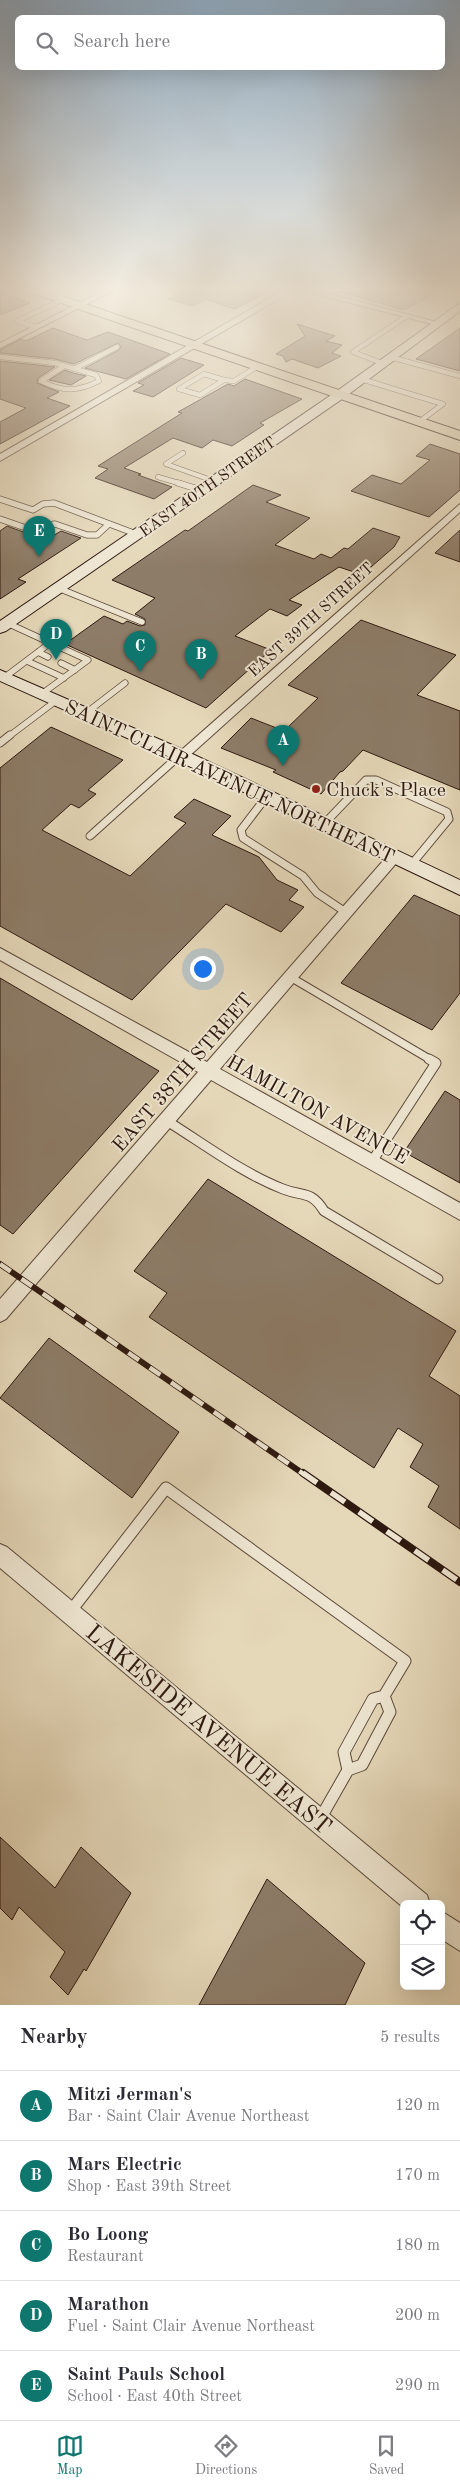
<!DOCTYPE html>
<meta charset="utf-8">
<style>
body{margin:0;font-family:"Old Standard TT",serif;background:#f7f7f7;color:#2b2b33}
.controls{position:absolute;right:15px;bottom:15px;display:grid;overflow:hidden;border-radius:8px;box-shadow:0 5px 20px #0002}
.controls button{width:45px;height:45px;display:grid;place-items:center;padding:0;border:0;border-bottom:1px solid #e1e1e2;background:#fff;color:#2b2b33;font:25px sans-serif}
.you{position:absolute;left:202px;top:968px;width:18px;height:18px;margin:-12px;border:4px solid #fff;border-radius:50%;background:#1a73e8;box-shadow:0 0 0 8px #1a73e833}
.badge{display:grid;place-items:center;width:32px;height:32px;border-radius:50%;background:#0f766e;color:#fff;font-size:16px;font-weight:700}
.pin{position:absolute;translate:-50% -41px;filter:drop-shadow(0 1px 2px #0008)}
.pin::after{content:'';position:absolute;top:26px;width:18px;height:15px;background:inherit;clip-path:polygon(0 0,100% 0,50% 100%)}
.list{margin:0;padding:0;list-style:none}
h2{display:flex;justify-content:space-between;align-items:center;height:65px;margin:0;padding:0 20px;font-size:21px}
h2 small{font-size:16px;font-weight:400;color:#7c7c81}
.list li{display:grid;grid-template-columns:32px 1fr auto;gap:15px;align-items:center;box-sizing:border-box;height:70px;padding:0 20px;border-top:1px solid #e1e1e2}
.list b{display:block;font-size:19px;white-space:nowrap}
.list p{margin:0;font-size:16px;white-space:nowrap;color:#7c7c81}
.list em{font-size:16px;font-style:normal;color:#7c7c81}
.icon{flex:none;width:28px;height:28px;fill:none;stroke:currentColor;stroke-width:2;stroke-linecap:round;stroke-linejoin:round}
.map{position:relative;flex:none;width:460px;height:2005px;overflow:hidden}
.search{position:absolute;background:#fff;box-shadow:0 5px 20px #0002;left:15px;right:15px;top:15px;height:55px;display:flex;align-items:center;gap:12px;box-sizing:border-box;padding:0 18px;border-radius:8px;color:#7c7c81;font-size:19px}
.sheet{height:415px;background:#fff}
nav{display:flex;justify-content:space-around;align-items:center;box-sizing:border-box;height:70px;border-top:1px solid #e1e1e2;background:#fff;font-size:14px;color:#7c7c81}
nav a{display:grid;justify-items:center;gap:2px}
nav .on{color:#0f766e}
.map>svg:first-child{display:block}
</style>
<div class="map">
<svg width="460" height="2005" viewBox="0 0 460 2005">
<rect width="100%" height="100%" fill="#e5d8b9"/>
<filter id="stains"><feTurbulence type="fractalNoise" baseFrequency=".004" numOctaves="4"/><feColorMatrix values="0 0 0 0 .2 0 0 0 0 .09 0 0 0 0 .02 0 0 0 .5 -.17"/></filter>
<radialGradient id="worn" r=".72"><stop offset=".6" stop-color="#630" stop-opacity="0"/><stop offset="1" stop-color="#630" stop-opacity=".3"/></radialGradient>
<!-- building -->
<path fill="#8d7c68" stroke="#2e1910" d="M176,287H277L235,309L205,299L193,306L168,299L181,292L176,290Z
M338,287H447L404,310L337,291Z
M0,292L30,303L0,315Z
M297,324L335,336L326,341L342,345L332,353L341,356L318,368L292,359L286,362L283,356L276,354L305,336Z
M53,328L87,340L108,332L170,354L126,379L85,368L119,350L121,347L118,343L74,364L55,359L0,353V350L21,339L26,341Z
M460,328V371L416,359Z
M181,358L204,365L153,397L133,391L144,385L138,383Z
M0,361L55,367L38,378L37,383L59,392L47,398L70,406L0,444V422L26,408L0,399Z
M65,370L73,373L86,376L71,385L49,380Z
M245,379L302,399L260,423L264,425L232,446L213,440L202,448L173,438L124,468L141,474L138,475L172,487L154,499L95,478L108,469L98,466L182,413L178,412L228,384L234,386Z
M430,444L460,454V490L429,517L351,491L372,475L401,484L430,460L416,456Z
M253,485L281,495L266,502L310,518L275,545L314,559L321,554L331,558L344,548L348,549L373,528L400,537L394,547L371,567L366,565L357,573L339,567L289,600L302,605L287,616L270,609L235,636L271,650L206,708L65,644L104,616L123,624L127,621L140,626L145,625V619L135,614L155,598L112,580L185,530L188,531Z
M7,526L42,539L47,536L51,537L61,531L81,538L18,579L26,582L0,599V531Z
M460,530V562L435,553Z
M361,620L456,655L417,695L460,711V790L363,750L343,771L340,772L321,794L273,772L276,770L221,748L251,718L284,731L318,698L288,685Z
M51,727L123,760L88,790L96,794L79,808L71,804L42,830L130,876L186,823L174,817L194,799L231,816L212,835L259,857L277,880L298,890L289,900L304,907L281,932L226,904L132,1000L0,926V768Z
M414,895L460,916V993L432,1030L341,983Z
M0,978L159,1071L13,1234L0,1225Z
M445,1091L460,1100V1183L404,1152Z
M208,1179L456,1331L429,1376L460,1396V1529L428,1507L439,1486L410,1467L423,1444L398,1428L374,1468L149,1317L167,1293L134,1271Z
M49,1338L179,1432L132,1498L0,1398Z
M0,1837L55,1888L81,1847L131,1893L86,1971L84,1969L68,1995L50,1977L65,1952L19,1907L12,1920L0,1908Z
M267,1879L365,1963L345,2005H199Z"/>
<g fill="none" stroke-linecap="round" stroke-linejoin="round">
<!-- lane-far4 casing -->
<g stroke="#5c493a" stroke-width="5.5">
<path id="lane-far4" d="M55,298L79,287
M36,327L17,321L62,300
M0,357L55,363L96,375L99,381C77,392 63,392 41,381L64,366
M390,357L460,376
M382,363L353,352L407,316
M74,369L117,347
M204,374L224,380L200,395L179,389Z
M361,379L443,404L419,422
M224,380L234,381L258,366
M183,453L166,464L214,481
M158,477L182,484"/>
</g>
<!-- lane-far3 casing -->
<g stroke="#5c493a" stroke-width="7">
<path id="lane-far3" d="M178,483L201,490
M0,499L33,510L43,504L54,503L136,534
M0,519L29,529L55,524L87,535H97L109,524
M58,588L142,622
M7,623L88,660L43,693
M38,652L48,657
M27,661L64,678
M61,663L75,670
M5,677L50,643
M86,713L125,683
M8,737L57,700"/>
</g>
<!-- lane-far2 casing -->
<g stroke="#5c493a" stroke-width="9">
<path id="lane-far2" d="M0,743L10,735
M267,796L241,830L243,838L303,876L317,893L347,913
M324,824L366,780H376L447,812L449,819L411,865
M90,836L180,755
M292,978L431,1060"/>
</g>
<!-- lane-far1 casing -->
<g stroke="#5c493a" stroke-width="11">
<path id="lane-far1" d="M167,1121C204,1144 242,1173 283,1189C303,1197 311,1190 324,1211L438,1279
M371,1163L436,1063L429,1059"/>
</g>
<!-- lane casing -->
<g stroke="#5c493a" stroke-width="13">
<path id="lane" d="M70,1612L166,1488L405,1661L384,1696
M384,1696L390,1712L362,1765L348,1770L344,1752L373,1699Z
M320,1819L348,1770"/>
</g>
<!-- street casing -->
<g stroke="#5c493a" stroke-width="2">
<path id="street" d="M111,287H120L0,348V343Z
M289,287H304L440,323L436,325L296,289L0,461V454Z
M460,504V512L186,759H178L176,756L178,753Z
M394,852L399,854L401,857L399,860L220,1069L460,1203V1220L211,1080L6,1319L0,1322V1299L198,1072L0,960V948L207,1062L389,854Z
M0,1544L7,1547L427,1895L430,1904H404V1908L0,1568Z
M441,1911L460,1923V1951L441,1939Z"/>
</g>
<!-- secondary casing -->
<g stroke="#2e1910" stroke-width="2">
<path id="secondary" d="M460,303V311L345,397L6,631L0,633V621L337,391Z
M0,670L186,751L460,880V895L174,759L0,681Z"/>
</g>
<!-- primary casing -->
<g stroke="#2e1910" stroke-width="2">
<path id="primary" d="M18,287H35L460,431V440L20,289Z"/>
</g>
<!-- lane-far4 -->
<use href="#lane-far4" stroke="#eee6d2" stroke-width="4.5"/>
<!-- lane-far3 -->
<use href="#lane-far3" stroke="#eee6d2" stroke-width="5.5"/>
<!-- lane-far2 -->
<use href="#lane-far2" stroke="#eee6d2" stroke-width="7"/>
<!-- lane-far1 -->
<use href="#lane-far1" stroke="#eee6d2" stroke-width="9"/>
<!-- lane -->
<use href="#lane" stroke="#eee6d2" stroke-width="11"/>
<!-- street -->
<use href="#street" fill="#eee6d2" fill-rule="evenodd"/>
<!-- secondary -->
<use href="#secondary" fill="#eee6d2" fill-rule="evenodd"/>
<!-- primary -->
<use href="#primary" fill="#e5d8b9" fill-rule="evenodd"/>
<!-- rail-far1 casing -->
<g stroke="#2e1910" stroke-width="6">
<path id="rail-far1" d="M0,1264L305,1475"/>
</g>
<!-- rail casing -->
<g stroke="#2e1910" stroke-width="8">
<path id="rail" d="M303,1473L460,1582"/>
</g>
<!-- rail-far1 -->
<use href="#rail-far1" stroke="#eee6d2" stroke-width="4.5" stroke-dasharray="13" stroke-linecap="butt"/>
<!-- rail -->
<use href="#rail" stroke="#eee6d2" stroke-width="5.5" stroke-dasharray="17" stroke-linecap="butt"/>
</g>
<!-- sky -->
<linearGradient id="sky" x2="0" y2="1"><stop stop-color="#8ea8be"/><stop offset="0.51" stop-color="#f3ede0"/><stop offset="1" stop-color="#f3ede0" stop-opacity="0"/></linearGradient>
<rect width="460" height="567" fill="url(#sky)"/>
<!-- markers -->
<circle fill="#8f2418" stroke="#eee6d2" stroke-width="2" cx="316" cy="789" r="5"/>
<g text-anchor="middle" stroke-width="4" stroke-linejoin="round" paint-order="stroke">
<!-- far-street labels -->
<g font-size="16" fill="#2e1910" stroke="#eee6d2">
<text transform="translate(207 486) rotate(-35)" y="6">EAST 40TH STREET</text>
<text transform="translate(310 619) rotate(-42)" y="6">EAST 39TH STREET</text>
</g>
<!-- street labels -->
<g font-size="20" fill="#2e1910" stroke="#eee6d2">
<text transform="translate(230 781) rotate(25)" y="7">SAINT CLAIR AVENUE NORTHEAST</text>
<text transform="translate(182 1072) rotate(-49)" y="7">EAST 38TH STREET</text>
<text transform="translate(318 1109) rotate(29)" y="7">HAMILTON AVENUE</text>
</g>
<!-- poi labels -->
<g font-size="20" fill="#2e1910" stroke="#eee6d2" text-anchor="start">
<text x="326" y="796">Chuck's Place</text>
</g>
<!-- near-street labels -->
<g font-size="24" fill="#2e1910" stroke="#eee6d2">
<text transform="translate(209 1729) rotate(40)" y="8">LAKESIDE AVENUE EAST</text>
</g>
</g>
<rect width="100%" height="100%" filter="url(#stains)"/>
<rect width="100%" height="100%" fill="url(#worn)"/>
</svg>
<div class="controls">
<button><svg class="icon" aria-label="locate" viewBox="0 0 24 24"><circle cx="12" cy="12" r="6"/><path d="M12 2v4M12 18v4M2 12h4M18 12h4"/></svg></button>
<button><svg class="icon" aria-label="layers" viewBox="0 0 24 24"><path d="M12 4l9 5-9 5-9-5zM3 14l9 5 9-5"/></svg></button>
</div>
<div class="you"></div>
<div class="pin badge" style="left:283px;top:766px">A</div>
<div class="pin badge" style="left:201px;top:680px">B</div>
<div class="pin badge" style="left:140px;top:672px">C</div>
<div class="pin badge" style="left:56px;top:660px">D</div>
<div class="pin badge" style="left:39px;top:557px">E</div>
<div class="search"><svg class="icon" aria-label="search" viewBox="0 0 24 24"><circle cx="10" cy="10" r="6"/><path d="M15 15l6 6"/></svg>Search here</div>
</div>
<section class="sheet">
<h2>Nearby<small>5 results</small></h2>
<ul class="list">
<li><span class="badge">A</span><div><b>Mitzi Jerman's</b><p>Bar · Saint Clair Avenue Northeast</p></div><em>120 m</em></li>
<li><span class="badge">B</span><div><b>Mars Electric</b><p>Shop · East 39th Street</p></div><em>170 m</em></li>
<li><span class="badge">C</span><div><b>Bo Loong</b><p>Restaurant</p></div><em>180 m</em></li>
<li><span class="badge">D</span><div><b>Marathon</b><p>Fuel · Saint Clair Avenue Northeast</p></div><em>200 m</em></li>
<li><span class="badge">E</span><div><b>Saint Pauls School</b><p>School · East 40th Street</p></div><em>290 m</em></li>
</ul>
</section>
<nav>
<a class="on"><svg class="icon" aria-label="map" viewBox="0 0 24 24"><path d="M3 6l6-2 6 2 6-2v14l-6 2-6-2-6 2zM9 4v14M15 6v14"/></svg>Map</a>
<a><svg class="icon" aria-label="directions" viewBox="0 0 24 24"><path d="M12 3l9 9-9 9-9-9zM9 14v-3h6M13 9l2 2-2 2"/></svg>Directions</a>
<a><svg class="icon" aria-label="saved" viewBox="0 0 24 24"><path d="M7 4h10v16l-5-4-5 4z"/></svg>Saved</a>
</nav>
